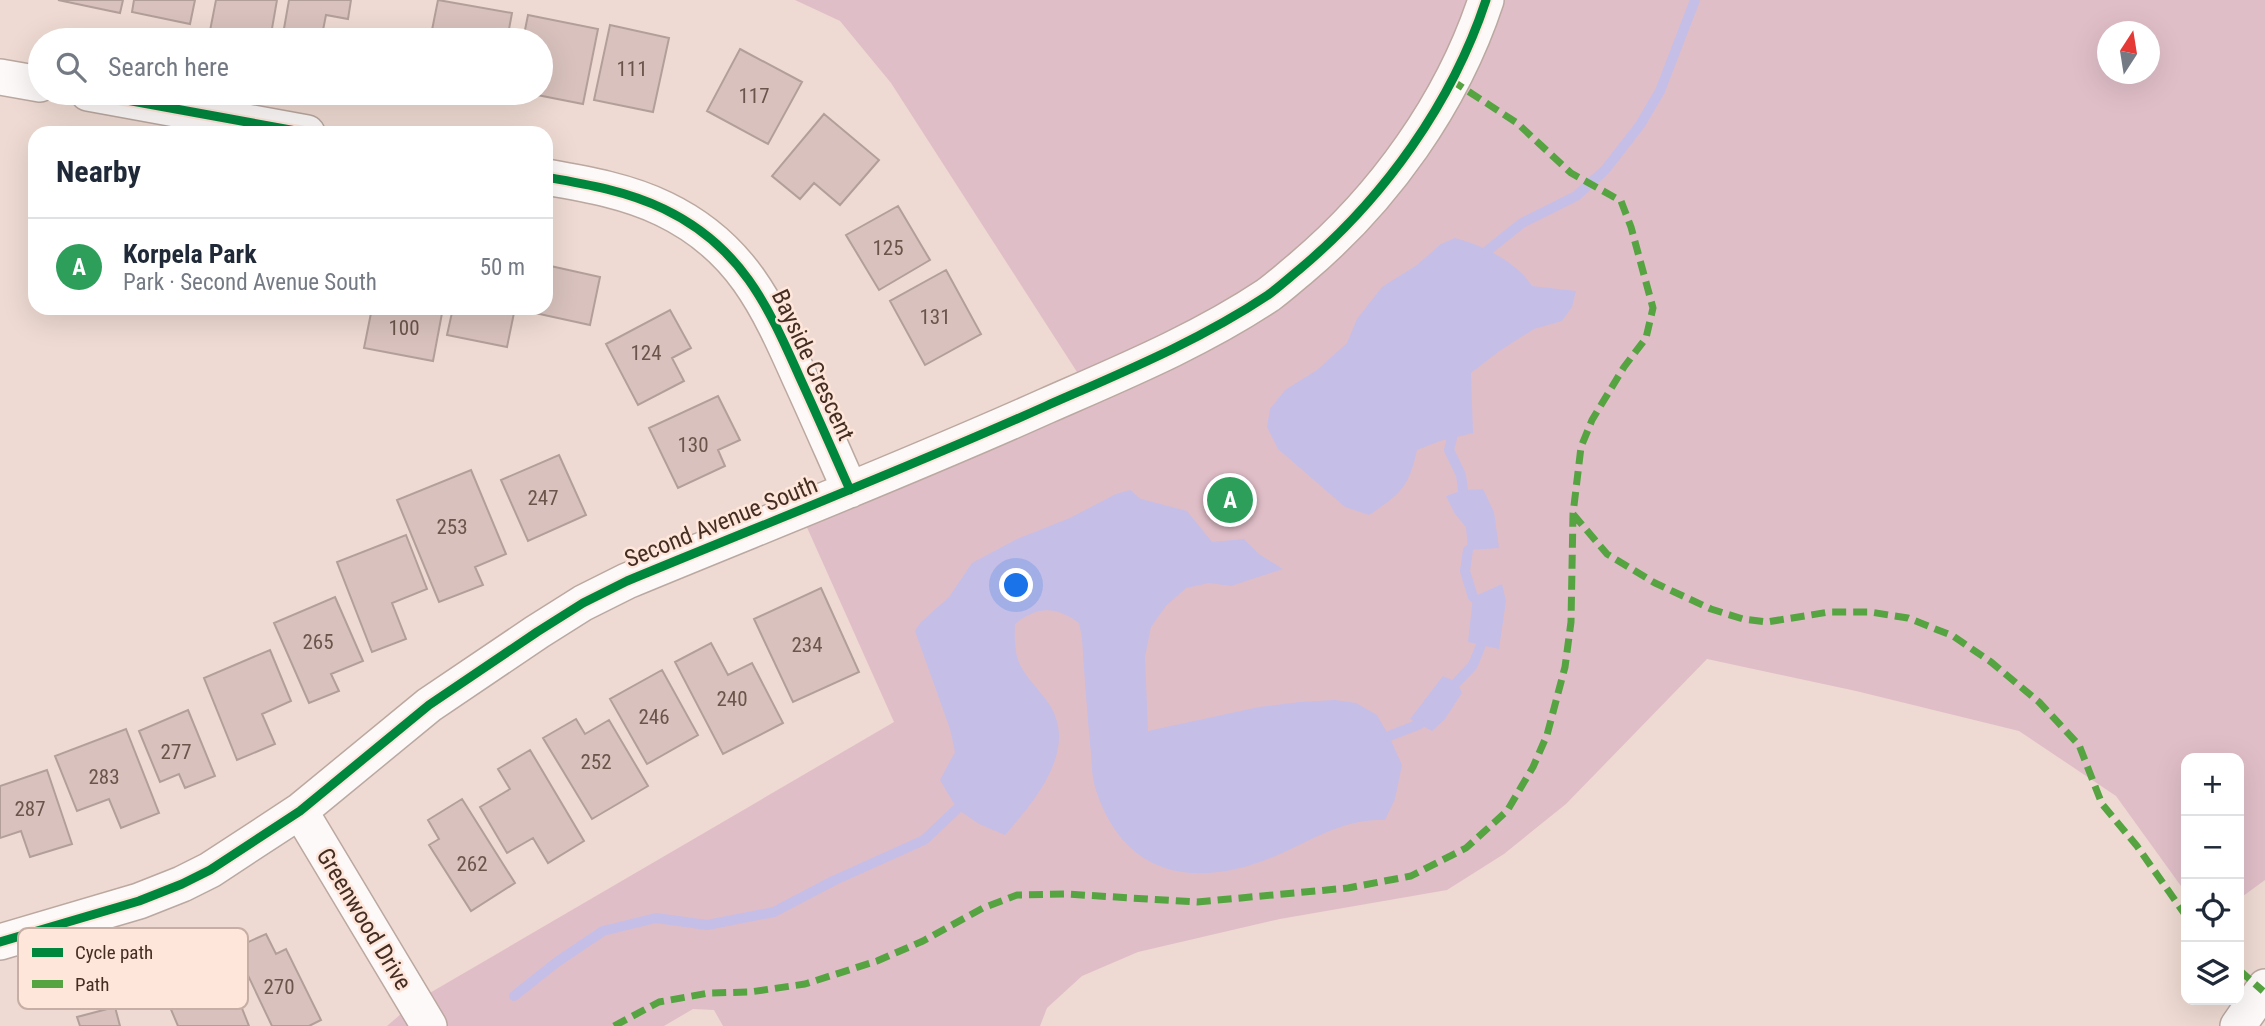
<!DOCTYPE html>
<meta charset="utf-8">
<style>
body{margin:0;font-family:"Roboto Condensed",sans-serif;background:#f6f6f7;color:#1f2937}
.controls{position:absolute;right:21px;bottom:21px;display:grid;overflow:hidden;border-radius:14px;box-shadow:0 7px 28px #0002}
.controls button{width:63px;height:63px;display:grid;place-items:center;padding:0;border:0;border-bottom:2px solid #e0e1e3;background:#fff;color:#1f2937;font:35px sans-serif}
.compass{position:absolute;left:2097px;top:21px;width:63px;height:63px;border-radius:50%;background:#fff;box-shadow:0 7px 28px #0002;rotate:12deg}
.you{position:absolute;left:1017px;top:586px;width:24px;height:24px;margin:-18px;border:5px solid #fff;border-radius:50%;background:#1a73e8;box-shadow:0 0 0 10px #1a73e833}
.badge{display:grid;place-items:center;width:46px;height:46px;border-radius:50%;background:#b45309;color:#fff;font-size:23px;font-weight:700}
.pin{position:absolute;translate:-50% -50%;border:4px solid #fff;box-shadow:0 2px 7px #0006}
.list{margin:0;padding:0;list-style:none}
h2{display:flex;justify-content:space-between;align-items:center;height:91px;margin:0;padding:0 28px;font-size:30px}
h2 small{font-size:23px;font-weight:400;color:#747a83}
.list li{display:grid;grid-template-columns:46px 1fr auto;gap:21px;align-items:center;box-sizing:border-box;height:98px;padding:0 28px;border-top:2px solid #e0e1e3}
.list b{display:block;font-size:26px;white-space:nowrap}
.list p{margin:0;font-size:23px;white-space:nowrap;color:#747a83}
.list em{font-size:23px;font-style:normal;color:#747a83}
.icon{flex:none;width:38px;height:38px;fill:none;stroke:currentColor;stroke-width:2;stroke-linecap:round;stroke-linejoin:round}
.map{position:relative;flex:none;width:2265px;height:1026px;overflow:hidden}
.search{position:absolute;background:#fff;box-shadow:0 7px 28px #0002;left:28px;top:28px;width:525px;height:77px;display:flex;align-items:center;gap:18px;box-sizing:border-box;padding:0 24px;border-radius:38px;color:#747a83;font-size:26px}
.panel{position:absolute;background:#fff;box-shadow:0 7px 28px #0002;left:28px;top:126px;width:525px;height:189px;border-radius:21px}
.map>svg:first-child{display:block}
</style>
<div class="map">
<svg width="2265" height="1026" viewBox="0 0 2265 1026">
<rect width="100%" height="100%" fill="#eedad2"/>
<!-- green -->
<path fill="#e0bec8" fill-rule="evenodd" d="M795,0H2265V880L2239,899V758H2186V893L2116,796L2019,731L1856,691L1707,659L1566,804L1504,854L1447,890L1280,919L1138,952L1082,976L1047,1008L1040,1026H723L714,1010L693,1009L664,1026H387L416,1001L894,722L801,514L1086,386L891,83L840,21ZM2108,32H2150V74H2108Z"/>
<!-- water -->
<path fill="#c5bee7" d="M1455,238C1482,245 1517,262 1532,286L1576,291L1572,307L1562,321L1534,329L1498,352L1471,373L1473,433L1440,441L1417,450C1409,487 1401,494 1369,515L1345,507L1278,449L1267,427L1270,409L1285,390L1317,370L1347,343L1357,319L1382,287L1417,265L1441,244Z
M1483,489L1494,512L1499,548L1468,550L1466,527L1455,514L1446,496L1463,490Z
M1130,490L1141,499L1187,511L1212,542L1244,539L1259,554L1283,569L1231,586L1209,583L1186,588L1166,606L1151,627L1145,657L1148,731L1259,707L1300,702L1335,700L1356,703L1377,715L1389,736L1402,765L1395,799L1385,820C1338,818 1303,847 1260,862C1183,889 1120,869 1095,787C1091,774 1092,758 1090,744C1087,709 1084,673 1082,638L1079,623C1055,606 1038,606 1015,624C1013,668 1023,669 1047,701C1081,747 1035,801 1005,835L979,824L957,809L940,780L955,752L950,729L915,631L920,623L949,597L972,563L1017,539L1070,518L1116,494Z
M1502,584L1506,601L1499,649L1468,642L1473,597Z
M1443,676L1457,682L1462,693L1445,719L1432,731L1410,719Z"/>
<g fill="none" stroke-linecap="round" stroke-linejoin="round">
<!-- stream -->
<path stroke="#c5bee7" stroke-width="10" d="M1487,251L1522,223L1576,196L1605,170L1640,125L1660,91L1695,0
M1452,438L1449,450L1461,475L1463,490
M1468,550L1465,571L1473,597
M1457,682L1473,665L1481,645
M1389,736L1420,724
M514,996L557,962L603,931L656,918L707,925L774,912L833,881L924,840L957,809"/>
</g>
<!-- building -->
<path fill="#d9c2bd" stroke="#b39f9a" stroke-width="2" d="M58,0H123L120,13Z
M134,0H195L190,24L132,12Z
M216,0H277L270,40H236L209,36Z
M289,0H351L348,19L326,15L321,40H282Z
M438,0L512,13L507,40H430Z
M528,15L598,29L583,104L527,93H541V40H523Z
M610,25L669,38L653,112L594,100Z
M740,49L802,82L768,144L707,111Z
M824,114L879,160L840,205L814,183L800,199L772,176Z
M898,206L930,260L879,290L846,235Z
M546,265L600,277L590,325L521,310V308H546Z
M946,270L981,334L925,365L890,301Z
M372,308H443L433,361L364,348Z
M453,308H515L507,347L447,335Z
M670,310L691,348L672,358L684,381L638,405L606,344Z
M718,396L740,440L718,450L725,466L678,488L649,428Z
M559,455L586,515L528,541L501,480Z
M471,470L506,554L475,567L483,585L439,602L397,500Z
M406,535L427,589L392,603L406,639L372,652L337,562Z
M821,588L859,672L793,702L754,619Z
M335,597L363,661L331,674L339,691L309,703L274,623Z
M711,643L728,675L752,663L783,723L723,754L675,662Z
M270,650L291,701L262,714L275,744L237,760L204,678Z
M662,670L698,735L647,764L610,699Z
M188,710L215,776L185,788L179,774L160,782L139,731Z
M576,719L585,734L609,720L648,786L592,819L543,738Z
M126,729L159,813L121,828L109,799L77,811L55,756Z
M530,750L584,841L548,863L533,838L507,853L480,807L510,789L498,769Z
M47,770L72,844L30,857L21,831L0,838V786Z
M462,799L515,883L471,911L429,845L439,839L428,820Z
M266,934L276,954L286,949L321,1020L309,1026H272L235,948Z
M226,968L249,1026H178L164,993Z
M115,1007L120,1026H80L77,1017Z"/>
<g fill="none" stroke-linecap="round" stroke-linejoin="round">
<!-- minor casing -->
<g stroke="#bba8a0" stroke-width="38">
<path id="minor" d="M0,77L40,84
M88,93L307,133
M546,177C586,184 627,191 664,209C741,246 767,304 800,378C817,415 833,452 850,490
M300,811L429,1026
M0,942L139,901L182,884L210,870L300,811L429,705L537,632L583,603L627,581C767,523 908,468 1046,406C1121,373 1199,341 1268,295C1279,287 1290,277 1301,268C1384,198 1452,103 1486,0
M2238,1026L2265,987"/>
</g>
<!-- minor -->
<use href="#minor" stroke="#fcf9f8" stroke-width="35"/>
<!-- quiet -->
<path stroke="#55a441" stroke-width="7" stroke-dasharray="14 7" stroke-linecap="butt" d="M1573,514L1607,554L1655,583L1711,609L1743,619L1767,622L1829,612H1870L1908,618L1953,636L1991,662L2039,702L2079,745L2102,804L2137,846L2186,916
M2239,970L2263,991
M614,1026L659,1002L709,993L750,992L805,984L877,961L923,941L983,908L1017,895L1066,894L1197,902L1348,888L1411,876L1466,848L1507,811L1533,767L1547,735L1565,667L1571,622L1573,514L1581,447L1592,420L1624,367L1646,338L1653,308L1631,227L1621,201L1571,173L1517,123L1451,80"/>
<!-- cycleway casing -->
<g stroke="#ffe6db" stroke-width="13">
<path id="cycleway" d="M88,93L307,133
M546,177C586,184 627,191 664,209C741,246 767,304 800,378C817,415 833,452 850,490
M0,942L139,901L182,884L210,870L300,811L429,705L537,632L583,603L627,581C767,523 908,468 1046,406C1121,373 1199,341 1268,295C1279,287 1290,277 1301,268C1384,198 1452,103 1486,0"/>
</g>
<!-- cycleway -->
<use href="#cycleway" stroke="#00873e" stroke-width="9"/>
</g>
<g text-anchor="middle" stroke-width="5" stroke-linejoin="round" paint-order="stroke">
<!-- number labels -->
<g font-size="21" fill="#6b544a">
<text x="632" y="76">111</text>
<text x="754" y="103">117</text>
<text x="888" y="255">125</text>
<text x="935" y="324">131</text>
<text x="404" y="335">100</text>
<text x="646" y="360">124</text>
<text x="693" y="452">130</text>
<text x="543" y="505">247</text>
<text x="452" y="534">253</text>
<text x="318" y="649">265</text>
<text x="807" y="652">234</text>
<text x="732" y="706">240</text>
<text x="654" y="724">246</text>
<text x="176" y="759">277</text>
<text x="596" y="769">252</text>
<text x="104" y="784">283</text>
<text x="30" y="816">287</text>
<text x="472" y="871">262</text>
<text x="279" y="994">270</text>
</g>
<!-- street labels -->
<g font-size="24" fill="#442d22" stroke="#ffe6db">
<text transform="translate(813 365) rotate(65)" y="8">Bayside Crescent</text>
<text transform="translate(721 522) rotate(-22)" y="8">Second Avenue South</text>
<text transform="translate(364 919) rotate(59)" y="8">Greenwood Drive</text>
</g>
</g>
<!-- legend -->
<rect x="18" y="928" width="230" height="81" rx="10" fill="#ffe6db" stroke="#c7aea4" stroke-width="2"/>
<rect x="32" y="948" width="31" height="9" fill="#00873e"/>
<rect x="32" y="980" width="31" height="8" fill="#55a441"/>
<g font-size="19" fill="#442d22">
<text x="75" y="959">Cycle path</text>
<text x="75" y="991">Path</text>
</g>
</svg>
<div class="controls">
<button>+</button>
<button>−</button>
<button><svg class="icon" aria-label="locate" viewBox="0 0 24 24"><circle cx="12" cy="12" r="6"/><path d="M12 2v4M12 18v4M2 12h4M18 12h4"/></svg></button>
<button><svg class="icon" aria-label="layers" viewBox="0 0 24 24"><path d="M12 4l9 5-9 5-9-5zM3 14l9 5 9-5"/></svg></button>
</div>
<svg class="compass" viewBox="-18 -18 36 36"><path d="M0-13l5 13h-10z" fill="#e53935"/><path d="M0 13l5-13h-10z" fill="#747a83"/></svg>
<div class="you"></div>
<div class="pin badge" style="left:1230px;top:500px;background:#2e9e5b">A</div>
<div class="search"><svg class="icon" aria-label="search" viewBox="0 0 24 24"><circle cx="10" cy="10" r="6"/><path d="M15 15l6 6"/></svg>Search here</div>
<section class="panel">
<h2>Nearby<small></small></h2>
<ul class="list">
<li><span class="badge" style="background:#2e9e5b">A</span><div><b>Korpela Park</b><p>Park · Second Avenue South</p></div><em>50 m</em></li>
</ul>
</section>
</div>
